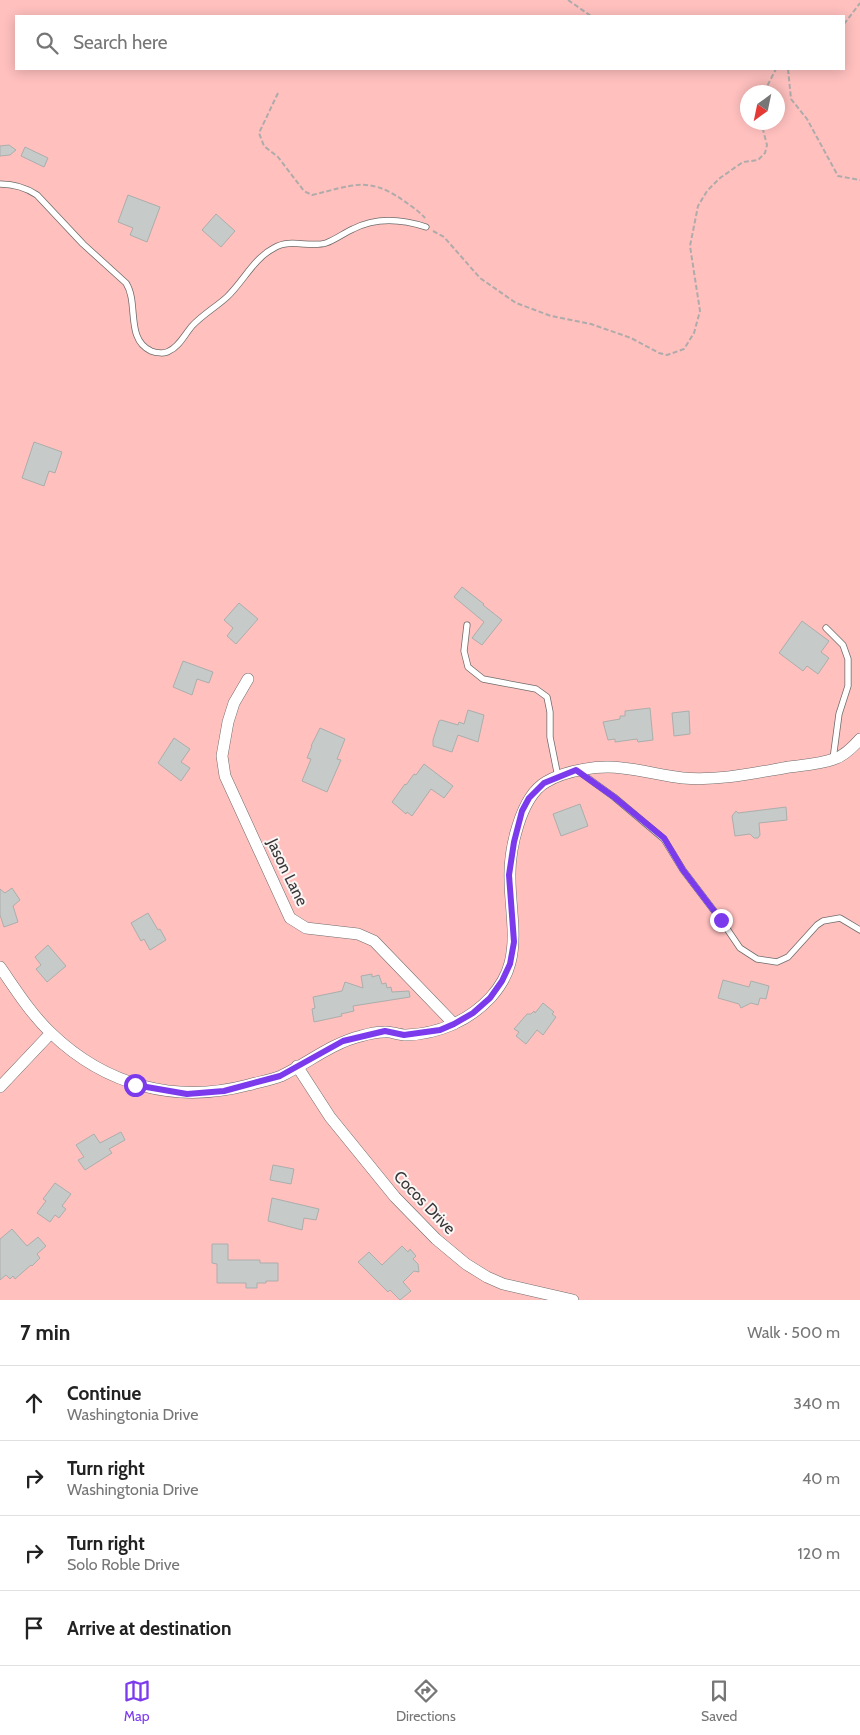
<!DOCTYPE html>
<meta charset="utf-8">
<style>
body{margin:0;font-family:Cabin,sans-serif;background:#f2f2f2;color:#222}
.compass{position:absolute;left:740px;top:85px;width:45px;height:45px;border-radius:50%;background:#fff;box-shadow:0 2px 12px #0003;rotate:213deg}
.stop{position:absolute;width:15px;height:15px;margin:-11px;border:4px solid #7c3aed;border-radius:50%;background:#fff}
.stop.end{background:#7c3aed;border-color:#fff;box-shadow:0 1px 5px #0008}
.list{margin:0;padding:0;list-style:none}
h2{display:flex;justify-content:space-between;align-items:center;height:65px;margin:0;padding:0 20px;font-size:21px}
h2 small{font-size:16px;font-weight:400;color:#767676}
.list li{display:grid;grid-template-columns:32px 1fr auto;gap:15px;align-items:center;box-sizing:border-box;height:75px;padding:0 20px;border-top:1px solid #e0e0e0}
.list b{display:block;font-size:19px;white-space:nowrap}
.list p{margin:0;font-size:16px;white-space:nowrap;color:#767676}
.list em{font-size:16px;font-style:normal;color:#767676}
.icon{flex:none;width:28px;height:28px;fill:none;stroke:currentColor;stroke-width:2;stroke-linecap:round;stroke-linejoin:round}
.map{position:relative;flex:none;width:860px;height:1300px;overflow:hidden}
.search{position:absolute;background:#fff;box-shadow:0 2px 12px #0003;left:15px;right:15px;top:15px;height:55px;display:flex;align-items:center;gap:12px;box-sizing:border-box;padding:0 18px;border-radius:0px;color:#767676;font-size:19px}
.sheet{height:365px;background:#fff}
nav{display:flex;justify-content:space-around;align-items:center;box-sizing:border-box;height:70px;border-top:1px solid #e0e0e0;background:#fff;font-size:14px;color:#767676}
nav a{display:grid;justify-items:center;gap:2px}
nav .on{color:#7c3aed}
.map>svg:first-child{display:block}
</style>
<div class="map">
<svg width="860" height="1300" viewBox="0 0 860 1300">
<rect width="100%" height="100%" fill="#ede9e9"/>
<!-- green -->
<path fill="#ffc0be" fill-rule="evenodd" d="M0,0H860V1300H0ZM16,16H844V69H16ZM748,92H778V122H748Z"/>
<!-- building -->
<path fill="#c6cac8" stroke="#abaeac" d="M9,145L16,150L10,155L0,156V146Z
M25,147L48,158L44,167L21,156Z
M128,195L160,207L147,242L130,235L133,228L118,222Z
M216,214L235,231L221,247L202,230Z
M34,442L62,452L55,473L49,471L44,486L22,478Z
M462,587L484,604L483,605L502,620L482,645L472,638L484,622L454,597Z
M239,603L258,619L236,644L227,636L233,628L224,620Z
M802,621L829,641L821,652L829,658L818,674L807,666L803,671L779,653Z
M183,661L213,672L209,683L197,679L192,695L173,687Z
M650,708L653,740L638,742L637,739L615,742V739L608,740L603,722L620,719V716H625V711Z
M468,710L484,715L478,742L458,735L452,752L433,746V740L439,721L441,720L458,725L459,722L464,724Z
M689,711L690,734L674,736L672,713Z
M320,728L345,739L337,759L341,760L327,792L302,781L311,759L307,758L312,746H311Z
M174,738L190,749L181,762L190,768L181,781L158,763Z
M424,764L453,786L444,798L431,789L412,816L407,812L406,814L392,802L405,784L406,785L414,774L416,775Z
M580,804L588,826L561,836L553,814Z
M786,807L787,820L759,823L760,835L758,838H754L750,834L735,836L732,816L736,811L738,813Z
M12,888L20,900L13,906L18,922L4,927L0,915V889L5,893Z
M148,913L158,930L160,929L166,940L150,950L144,939L141,941L131,923Z
M48,945L66,966L47,982L36,969L41,965L35,957Z
M372,974V977L379,975L382,984L386,983L387,988L391,987L392,992L409,991L410,997L353,1006L354,1011L341,1014L342,1016L314,1022L312,1009L315,1008L313,997L342,991L345,982L363,988L361,976Z
M723,980L749,987L751,981L769,986L766,999L760,998L758,1005L751,1003L741,1008L739,1004L718,998Z
M543,1003L554,1012L552,1014L556,1017L543,1035L537,1030L526,1044L516,1036L519,1032L514,1029L527,1014H531L534,1011L535,1013Z
M121,1132L125,1140L109,1149L112,1153L85,1170L78,1160L84,1157L76,1145L94,1134L100,1143Z
M273,1165L294,1169L291,1184L270,1180Z
M55,1183L71,1194L62,1206L66,1209L59,1218L55,1215L50,1222L37,1213L46,1201L43,1199Z
M272,1198L319,1209L316,1220L304,1218L302,1230L268,1221Z
M12,1229L27,1246L38,1237L46,1246L37,1254L40,1258L32,1266L31,1265L15,1279L13,1276L10,1279L6,1275L0,1280V1239Z
M212,1244H228V1260H260V1263H278V1281H266V1283H257V1288H246V1283H217V1264L212,1263Z
M402,1246L408,1252L410,1249L416,1256L413,1259L418,1264L419,1272L414,1271L403,1282L411,1291L400,1300L390,1290L388,1292L358,1262L369,1252L382,1265Z"/>
<g fill="none" stroke-linecap="round" stroke-linejoin="round">
<!-- lane casing -->
<g stroke="#6f6c6b" stroke-width="7">
<path id="lane" d="M0,184C14,184 25,187 37,195L83,244L126,283C139,303 125,339 151,351C156,353 165,354 169,351C179,347 185,334 192,326C202,315 216,307 227,297C243,282 254,258 274,248C290,238 310,248 326,243C335,240 344,233 353,229C376,217 402,219 426,227
M467,625L464,651L468,667L483,679L536,689L547,697L550,712V737L558,777
M826,628L843,645L848,659V686L839,714L833,759
M578,771L614,797L664,839L683,870L721,920L740,948L757,959L777,962L788,957L817,925L823,921L840,918L860,930"/>
</g>
<!-- street casing -->
<g stroke="#6f6c6b" stroke-width="12">
<path id="street" d="M248,679L234,703L228,722L222,756L225,776L290,918L306,928L358,934L374,941L454,1024
M0,967C16,990 31,1014 51,1033C106,1086 176,1104 248,1085C259,1082 271,1080 281,1076C308,1063 332,1043 361,1036C368,1034 376,1032 384,1032C391,1031 398,1035 406,1035C438,1034 469,1021 491,997C499,988 507,975 510,963C517,936 510,906 510,879C509,851 520,797 546,782C566,770 599,765 622,768C643,770 663,776 683,778C719,781 754,773 789,767C803,765 820,764 834,759C844,756 853,747 860,739
M297,1066L330,1117L395,1197L436,1239L466,1264L487,1277L503,1284L573,1300
M0,1087L51,1033"/>
</g>
<!-- path -->
<path stroke="#aeabab" stroke-width="2" stroke-dasharray="5 2.5" stroke-linecap="butt" d="M568,0L591,16
M844,24L860,3
M788,69L791,99L807,119L838,176L860,180
M764,92L776,69
M278,93L259,133L264,146L278,157L304,191L312,195C351,186 368,175 404,201C411,206 419,211 425,218
M433,231L444,237L480,278L516,303L551,316L591,324L631,338L659,353L667,355L684,349L694,333L700,311L690,246L698,206L707,191L720,178L743,162L758,160L765,153L767,145L761,122"/>
<!-- lane -->
<use href="#lane" stroke="#fff" stroke-width="5.5"/>
<!-- street -->
<use href="#street" stroke="#fff" stroke-width="11"/>
</g>
<g fill="none" stroke-linecap="round" stroke-linejoin="round">
<!-- route -->
<path stroke="#7c3aed" stroke-width="6" d="M135,1085L187,1094L224,1091L280,1076L343,1041L385,1031L404,1035L440,1030L454,1024L473,1013L490,998L502,981L510,964L514,942L509,875L514,842L522,811L529,798L544,783L576,770L614,797L664,838L683,870L721,920"/>
</g>
<g text-anchor="middle" stroke-width="4" stroke-linejoin="round" paint-order="stroke">
<!-- street labels -->
<g font-size="16" fill="#373535" stroke="#fbf6f6">
<text transform="translate(288 872) rotate(64)" y="6">Jason Lane</text>
<text transform="translate(425 1202) rotate(46)" y="6">Cocos Drive</text>
</g>
</g>
</svg>
<svg class="compass" viewBox="-18 -18 36 36"><path d="M0-13l5 13h-10z" fill="#e53935"/><path d="M0 13l5-13h-10z" fill="#767676"/></svg>
<div class="stop" style="left:135px;top:1085px"></div>
<div class="stop end" style="left:721px;top:920px"></div>
<div class="search"><svg class="icon" aria-label="search" viewBox="0 0 24 24"><circle cx="10" cy="10" r="6"/><path d="M15 15l6 6"/></svg>Search here</div>
</div>
<section class="sheet">
<h2>7 min<small>Walk · 500 m</small></h2>
<ul class="list">
<li><svg class="icon" aria-label="ahead" viewBox="0 0 24 24"><path d="M12 20V5M6 11l6-6 6 6"/></svg><div><b>Continue</b><p>Washingtonia Drive</p></div><em>340 m</em></li>
<li><svg class="icon" aria-label="right" viewBox="0 0 24 24"><path d="M7 20v-9h11M14 6l5 5-5 5"/></svg><div><b>Turn right</b><p>Washingtonia Drive</p></div><em>40 m</em></li>
<li><svg class="icon" aria-label="right" viewBox="0 0 24 24"><path d="M7 20v-9h11M14 6l5 5-5 5"/></svg><div><b>Turn right</b><p>Solo Roble Drive</p></div><em>120 m</em></li>
<li><svg class="icon" aria-label="arrive" viewBox="0 0 24 24"><path d="M6 21V4h12l-3 4 3 4H6"/></svg><div><b>Arrive at destination</b></div></li>
</ul>
</section>
<nav>
<a class="on"><svg class="icon" aria-label="map" viewBox="0 0 24 24"><path d="M3 6l6-2 6 2 6-2v14l-6 2-6-2-6 2zM9 4v14M15 6v14"/></svg>Map</a>
<a><svg class="icon" aria-label="directions" viewBox="0 0 24 24"><path d="M12 3l9 9-9 9-9-9zM9 14v-3h6M13 9l2 2-2 2"/></svg>Directions</a>
<a><svg class="icon" aria-label="saved" viewBox="0 0 24 24"><path d="M7 4h10v16l-5-4-5 4z"/></svg>Saved</a>
</nav>
